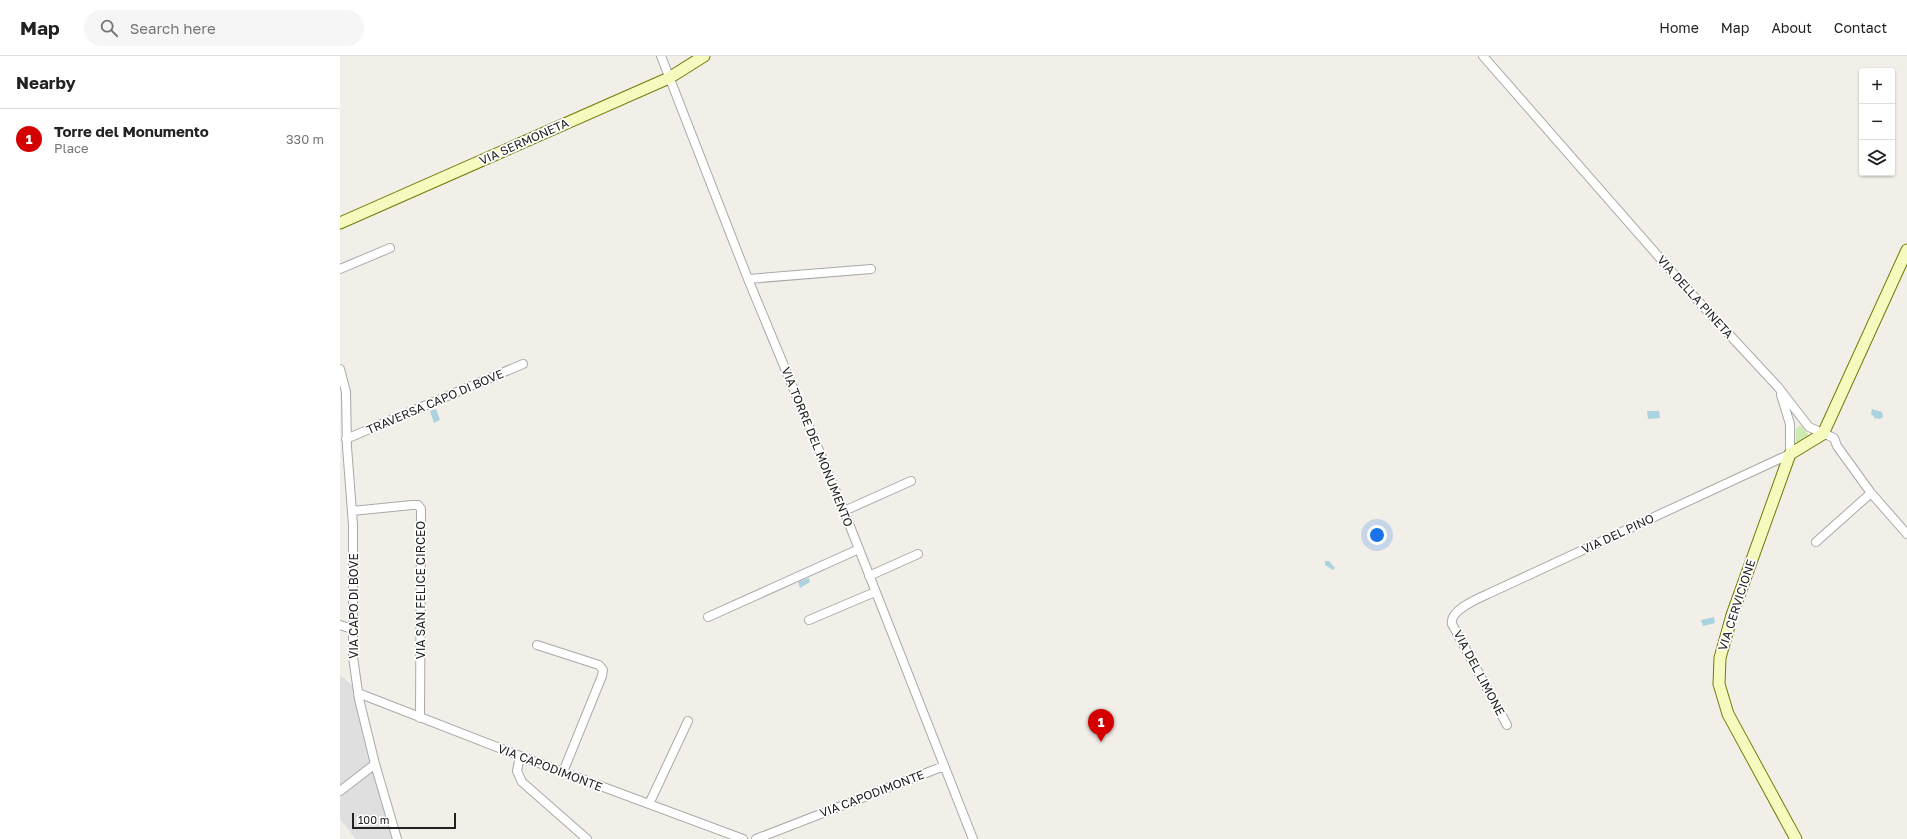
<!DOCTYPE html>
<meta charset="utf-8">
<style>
body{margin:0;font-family:"Golos Text",sans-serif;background:#f6f6f6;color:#222}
.controls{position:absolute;right:12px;top:12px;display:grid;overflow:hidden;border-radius:4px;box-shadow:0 1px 3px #0004}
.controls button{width:36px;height:36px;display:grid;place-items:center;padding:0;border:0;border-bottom:1px solid #e0e0e0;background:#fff;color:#222;font:20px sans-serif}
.scale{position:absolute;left:12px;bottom:10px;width:104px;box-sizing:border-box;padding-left:4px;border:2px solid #222;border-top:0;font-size:11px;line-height:14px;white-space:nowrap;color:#222;-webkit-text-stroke:3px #fff;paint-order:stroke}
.you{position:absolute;left:1037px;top:479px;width:14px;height:14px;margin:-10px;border:3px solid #fff;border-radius:50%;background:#1a73e8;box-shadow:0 0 0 6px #1a73e833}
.badge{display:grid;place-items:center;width:26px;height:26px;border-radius:50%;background:#d40000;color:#fff;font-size:13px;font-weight:700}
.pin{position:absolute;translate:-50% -33px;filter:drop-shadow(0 1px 2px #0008)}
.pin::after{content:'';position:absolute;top:21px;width:14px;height:12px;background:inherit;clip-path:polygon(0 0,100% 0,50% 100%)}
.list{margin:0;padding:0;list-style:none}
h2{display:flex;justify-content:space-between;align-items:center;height:52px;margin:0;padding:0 16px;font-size:17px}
h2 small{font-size:13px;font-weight:400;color:#767676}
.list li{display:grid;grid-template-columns:26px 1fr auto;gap:12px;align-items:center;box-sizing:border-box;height:60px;padding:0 16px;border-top:1px solid #e0e0e0}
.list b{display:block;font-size:15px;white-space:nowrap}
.list p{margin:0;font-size:13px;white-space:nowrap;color:#767676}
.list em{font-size:13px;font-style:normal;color:#767676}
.icon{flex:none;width:22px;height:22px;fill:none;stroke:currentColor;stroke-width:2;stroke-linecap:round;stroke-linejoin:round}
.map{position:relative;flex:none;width:1567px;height:783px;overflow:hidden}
header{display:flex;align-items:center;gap:24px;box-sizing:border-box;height:56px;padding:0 20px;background:#fff;border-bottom:1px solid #e0e0e0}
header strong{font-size:19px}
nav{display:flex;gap:22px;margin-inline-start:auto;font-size:14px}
.search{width:280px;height:36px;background:#f6f6f6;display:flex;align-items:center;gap:10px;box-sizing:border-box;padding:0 14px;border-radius:22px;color:#767676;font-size:15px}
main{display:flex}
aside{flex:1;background:#fff}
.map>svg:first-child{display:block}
</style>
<header>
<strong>Map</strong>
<div class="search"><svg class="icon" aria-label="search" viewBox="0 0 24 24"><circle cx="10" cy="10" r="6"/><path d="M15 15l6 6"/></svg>Search here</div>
<nav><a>Home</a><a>Map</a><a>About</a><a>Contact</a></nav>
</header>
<main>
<aside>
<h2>Nearby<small></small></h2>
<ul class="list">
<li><span class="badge">1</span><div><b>Torre del Monumento</b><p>Place</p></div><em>330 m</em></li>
</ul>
</aside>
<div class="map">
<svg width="1567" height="783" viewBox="0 0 1567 783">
<rect width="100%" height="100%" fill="#f2efe9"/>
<!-- residential -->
<path fill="#e0dfdf" d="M0,619L12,629L53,783H16L0,763Z"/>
<!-- grass -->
<path fill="#cdebb0" d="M1460,369L1468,378V382L1456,389V373Z"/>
<!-- water -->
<path fill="#aad3df" d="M96,353L100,364L94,367L90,355Z
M1532,353L1542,356L1543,361L1540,363L1535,362L1531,358Z
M1307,355H1319L1320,362L1308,363Z
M985,505H989L995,512L993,514L985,509Z
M469,522L470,526L460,532L458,526Z
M1374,561L1375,567L1363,570L1361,564Z"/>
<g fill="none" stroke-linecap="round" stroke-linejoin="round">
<!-- street casing -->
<g stroke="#a9a9a9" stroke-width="10">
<path id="street" d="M321,0L408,223L504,455L633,783
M1143,0L1347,233L1438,331L1469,371L1494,382L1497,390L1531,437L1567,478
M0,213L50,192
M408,223L531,213
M0,313L6,336L7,391L13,469V601L19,643L35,708L57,783
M6,383L183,308
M12,455L72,449H78L81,453L80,662
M504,455L571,425
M1476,486L1531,437
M529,520L578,498
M368,561L519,493
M469,564L535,536
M0,569L12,573
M197,589L259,609L263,614L262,620L223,716
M18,637L180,700L403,783
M1167,669L1112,568C1109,554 1139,542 1150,537L1450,398V368L1441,339
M180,700L177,715L182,726L247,783
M0,735L35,708
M309,748L348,665
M416,783L604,710"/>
</g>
<!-- secondary casing -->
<g stroke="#707d05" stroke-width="13">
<path id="secondary" d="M0,167L329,22L364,0
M1456,783L1388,658L1379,628L1380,602L1392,559L1450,398L1483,378L1567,194"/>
</g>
<!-- street -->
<use href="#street" stroke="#fff" stroke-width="8"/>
<!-- secondary -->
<use href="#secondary" stroke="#f7fabf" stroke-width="11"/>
</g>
<g text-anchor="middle" stroke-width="3.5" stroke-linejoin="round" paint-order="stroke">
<!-- street labels -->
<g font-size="12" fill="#222" stroke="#fff">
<text transform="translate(184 86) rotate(-24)" y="4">VIA SERMONETA</text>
<text transform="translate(1355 241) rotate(48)" y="4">VIA DELLA PINETA</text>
<text transform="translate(95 346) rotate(-23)" y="4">TRAVERSA CAPO DI BOVE</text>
<text transform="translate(477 391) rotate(68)" y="4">VIA TORRE DEL MONUMENTO</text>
<text transform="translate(1278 478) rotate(-25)" y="4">VIA DEL PINO</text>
<text transform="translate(81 534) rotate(-90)" y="4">VIA SAN FELICE CIRCEO</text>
<text transform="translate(1397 549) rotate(-72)" y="4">VIA CERVICIONE</text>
<text transform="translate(14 550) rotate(-90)" y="4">VIA CAPO DI BOVE</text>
<text transform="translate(1139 617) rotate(62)" y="4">VIA DEL LIMONE</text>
<text transform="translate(210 712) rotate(21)" y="4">VIA CAPODIMONTE</text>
<text transform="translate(532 738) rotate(-21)" y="4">VIA CAPODIMONTE</text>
</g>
</g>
</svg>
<div class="controls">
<button>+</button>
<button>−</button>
<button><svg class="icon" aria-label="layers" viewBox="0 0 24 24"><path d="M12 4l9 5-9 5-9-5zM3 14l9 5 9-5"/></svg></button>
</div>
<div class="scale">100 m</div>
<div class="you"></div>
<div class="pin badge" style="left:761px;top:686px">1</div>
</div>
</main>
